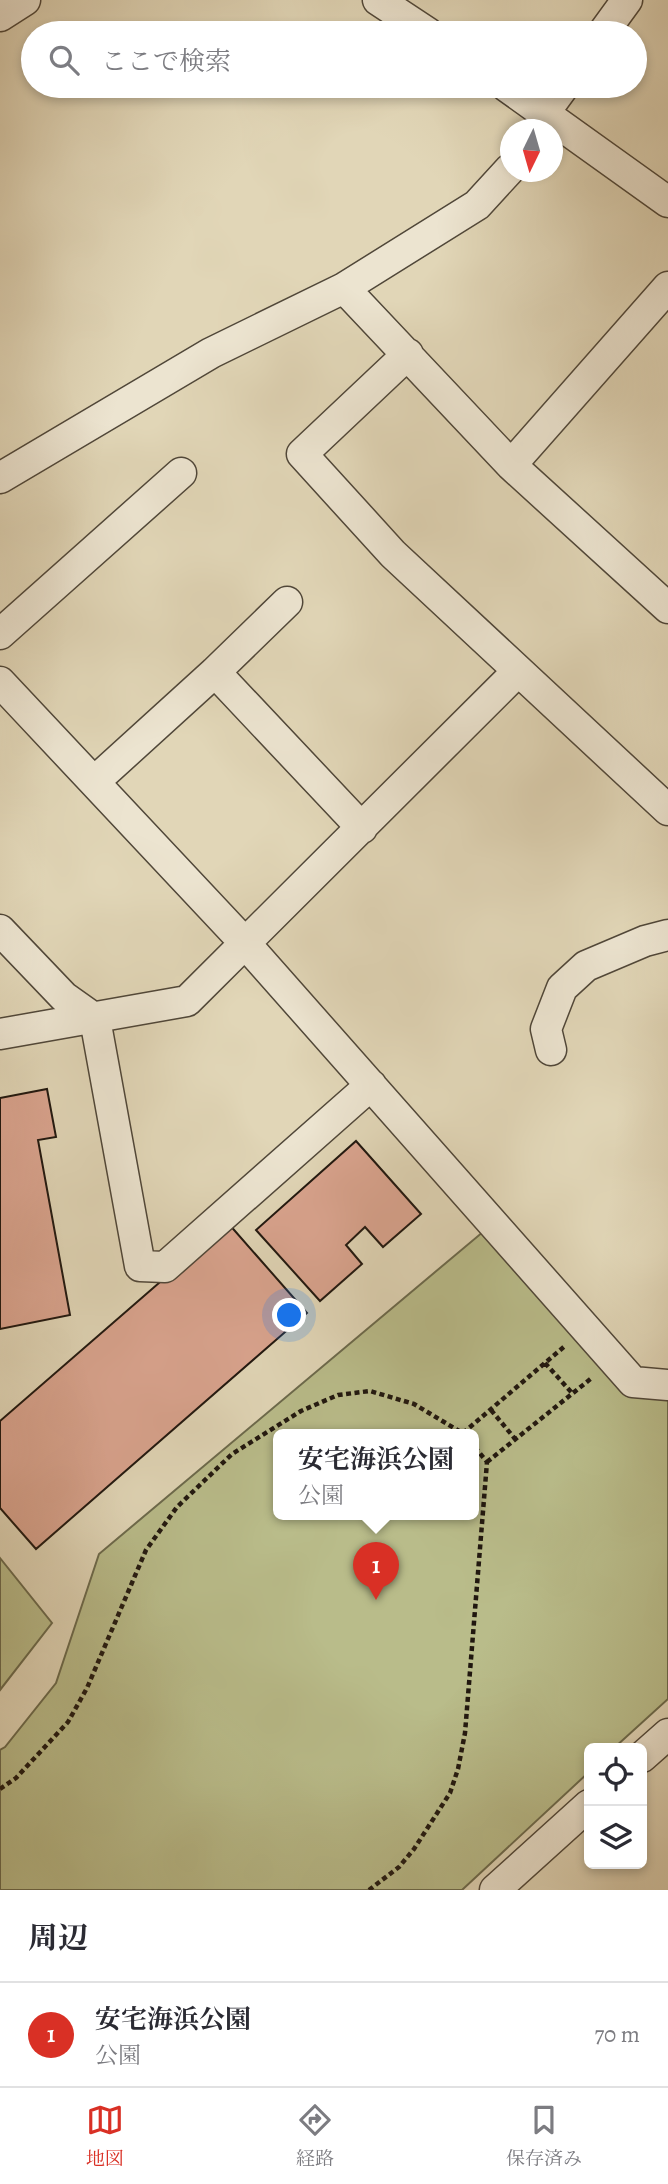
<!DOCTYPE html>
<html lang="ja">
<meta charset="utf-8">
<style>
body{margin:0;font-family:Alegreya,"Noto Serif JP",serif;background:#f7f7f7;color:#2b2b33}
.controls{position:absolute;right:21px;bottom:21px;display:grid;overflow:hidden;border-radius:10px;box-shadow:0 4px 10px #0003}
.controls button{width:63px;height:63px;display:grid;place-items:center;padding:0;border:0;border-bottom:2px solid #e1e1e2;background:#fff;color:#2b2b33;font:35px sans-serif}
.compass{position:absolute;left:500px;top:119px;width:63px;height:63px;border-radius:50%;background:#fff;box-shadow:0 4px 10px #0003;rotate:185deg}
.you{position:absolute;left:290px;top:1316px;width:24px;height:24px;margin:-18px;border:5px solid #fff;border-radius:50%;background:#1a73e8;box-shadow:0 0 0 10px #1a73e833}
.badge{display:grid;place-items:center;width:46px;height:46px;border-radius:50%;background:#d93025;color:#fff;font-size:23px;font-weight:700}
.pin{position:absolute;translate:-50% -58px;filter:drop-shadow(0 2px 4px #0008)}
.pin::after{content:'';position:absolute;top:37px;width:24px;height:21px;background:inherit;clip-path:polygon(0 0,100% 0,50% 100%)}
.popup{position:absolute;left:273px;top:1429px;width:206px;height:91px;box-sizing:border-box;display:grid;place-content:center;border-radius:10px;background:#fff;filter:drop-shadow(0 2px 5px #0005);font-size:23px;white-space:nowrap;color:#7c7c81}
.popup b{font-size:26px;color:#2b2b33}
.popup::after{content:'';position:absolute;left:50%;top:100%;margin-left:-14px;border:14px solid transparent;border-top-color:#fff}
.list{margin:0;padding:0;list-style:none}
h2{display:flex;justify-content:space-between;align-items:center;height:91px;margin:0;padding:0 28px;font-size:30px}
h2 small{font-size:23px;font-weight:400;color:#7c7c81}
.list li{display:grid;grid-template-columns:46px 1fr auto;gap:21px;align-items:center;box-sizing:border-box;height:105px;padding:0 28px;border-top:2px solid #e1e1e2}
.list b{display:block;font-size:26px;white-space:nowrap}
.list p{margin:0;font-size:23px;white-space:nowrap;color:#7c7c81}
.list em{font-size:23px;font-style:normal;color:#7c7c81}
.icon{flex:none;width:38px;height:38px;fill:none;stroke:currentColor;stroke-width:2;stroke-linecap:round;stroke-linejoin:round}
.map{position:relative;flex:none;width:668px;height:1890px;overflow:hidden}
.search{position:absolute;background:#fff;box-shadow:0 4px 10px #0003;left:21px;right:21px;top:21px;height:77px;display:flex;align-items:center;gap:18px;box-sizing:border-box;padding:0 24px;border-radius:38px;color:#7c7c81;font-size:26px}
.sheet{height:196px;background:#fff}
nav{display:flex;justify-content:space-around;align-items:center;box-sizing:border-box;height:98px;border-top:2px solid #e1e1e2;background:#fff;font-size:19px;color:#7c7c81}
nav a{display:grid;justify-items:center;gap:4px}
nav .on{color:#d93025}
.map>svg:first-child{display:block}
</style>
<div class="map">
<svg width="668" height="1890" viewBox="0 0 668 1890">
<rect width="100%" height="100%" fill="#e1d6b7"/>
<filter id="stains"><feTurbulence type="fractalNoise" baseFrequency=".00286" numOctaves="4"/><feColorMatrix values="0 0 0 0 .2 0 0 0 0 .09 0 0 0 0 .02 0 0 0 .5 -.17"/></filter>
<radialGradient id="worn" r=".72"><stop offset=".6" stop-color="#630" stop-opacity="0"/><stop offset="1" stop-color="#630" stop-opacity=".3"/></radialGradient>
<!-- green -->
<path fill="#b9bc8a" stroke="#6c6a4c" stroke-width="2" fill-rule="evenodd" d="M484,1231L614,1360L630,1396L668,1399V1699L614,1748H589V1772L462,1890H0V1750L5,1747L56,1683L99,1554ZM278,1434H474V1514H278Z
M0,1558L52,1623L0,1690Z"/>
<!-- building -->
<path fill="#daa48f" stroke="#20170f" stroke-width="2" d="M47,1089L56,1137L38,1140L70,1315L0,1329V1098Z
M356,1141L421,1214L383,1247L365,1227L346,1245L362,1264L320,1301L256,1230Z
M228,1223L307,1313L36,1549L0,1508V1421Z"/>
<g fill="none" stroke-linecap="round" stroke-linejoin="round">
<!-- minor casing -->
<g stroke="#504739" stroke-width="33">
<path id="minor" d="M378,0L428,33
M0,16L25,0
M603,33L627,0
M506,86L668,202
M545,112L564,86
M344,288L511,465L668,608
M408,354L302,454L393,554L668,810
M511,465L668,287
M0,478L211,353L344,288L477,205L510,169
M0,634L181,473
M215,672L362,828
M0,682L244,942L633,1382L668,1385
M94,782L215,672L287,602
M0,930L64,997L95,1019L140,1266L165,1267L371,1085
M0,1034L187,1001L517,672
M551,1050L546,1029L562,988L586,966L645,941L668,935
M642,1757L668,1734
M495,1890L589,1805"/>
</g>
<!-- path -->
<path stroke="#20170f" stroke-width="4.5" stroke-dasharray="5 3.5" stroke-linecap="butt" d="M545,1363L573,1394
M491,1410L516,1440
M463,1433L566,1345
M487,1462L593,1377
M0,1789L16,1778L68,1722L87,1688L146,1550L177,1507L232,1454L301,1411L338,1395L370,1391L414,1404L464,1434
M369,1890L399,1867L414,1849L450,1793L458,1769L465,1733L487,1462L474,1446"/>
<!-- minor -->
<use href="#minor" stroke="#ece4d0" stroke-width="30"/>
</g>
<rect width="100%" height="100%" filter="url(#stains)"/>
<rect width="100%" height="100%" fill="url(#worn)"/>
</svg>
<div class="controls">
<button><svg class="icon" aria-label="locate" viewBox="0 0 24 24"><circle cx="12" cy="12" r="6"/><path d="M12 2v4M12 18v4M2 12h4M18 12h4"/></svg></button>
<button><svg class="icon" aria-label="layers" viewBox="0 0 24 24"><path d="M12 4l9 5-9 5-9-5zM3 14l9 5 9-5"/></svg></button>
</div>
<svg class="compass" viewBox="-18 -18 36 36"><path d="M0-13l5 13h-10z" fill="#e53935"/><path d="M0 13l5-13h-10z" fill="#7c7c81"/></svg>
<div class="you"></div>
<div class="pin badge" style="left:376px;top:1600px">1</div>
<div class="popup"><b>安宅海浜公園</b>公園</div>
<div class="search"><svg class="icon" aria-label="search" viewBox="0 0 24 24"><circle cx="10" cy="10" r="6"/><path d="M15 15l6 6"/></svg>ここで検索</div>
</div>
<section class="sheet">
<h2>周辺<small></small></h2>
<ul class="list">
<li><span class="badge">1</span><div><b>安宅海浜公園</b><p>公園</p></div><em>70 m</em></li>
</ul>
</section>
<nav>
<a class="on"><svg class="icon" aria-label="map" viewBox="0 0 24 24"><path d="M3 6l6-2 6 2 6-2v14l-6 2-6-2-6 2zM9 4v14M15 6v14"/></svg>地図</a>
<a><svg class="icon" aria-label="directions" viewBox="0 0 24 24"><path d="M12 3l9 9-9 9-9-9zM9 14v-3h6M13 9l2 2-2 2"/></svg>経路</a>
<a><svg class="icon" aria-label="saved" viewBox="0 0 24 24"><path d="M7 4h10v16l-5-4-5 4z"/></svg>保存済み</a>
</nav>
